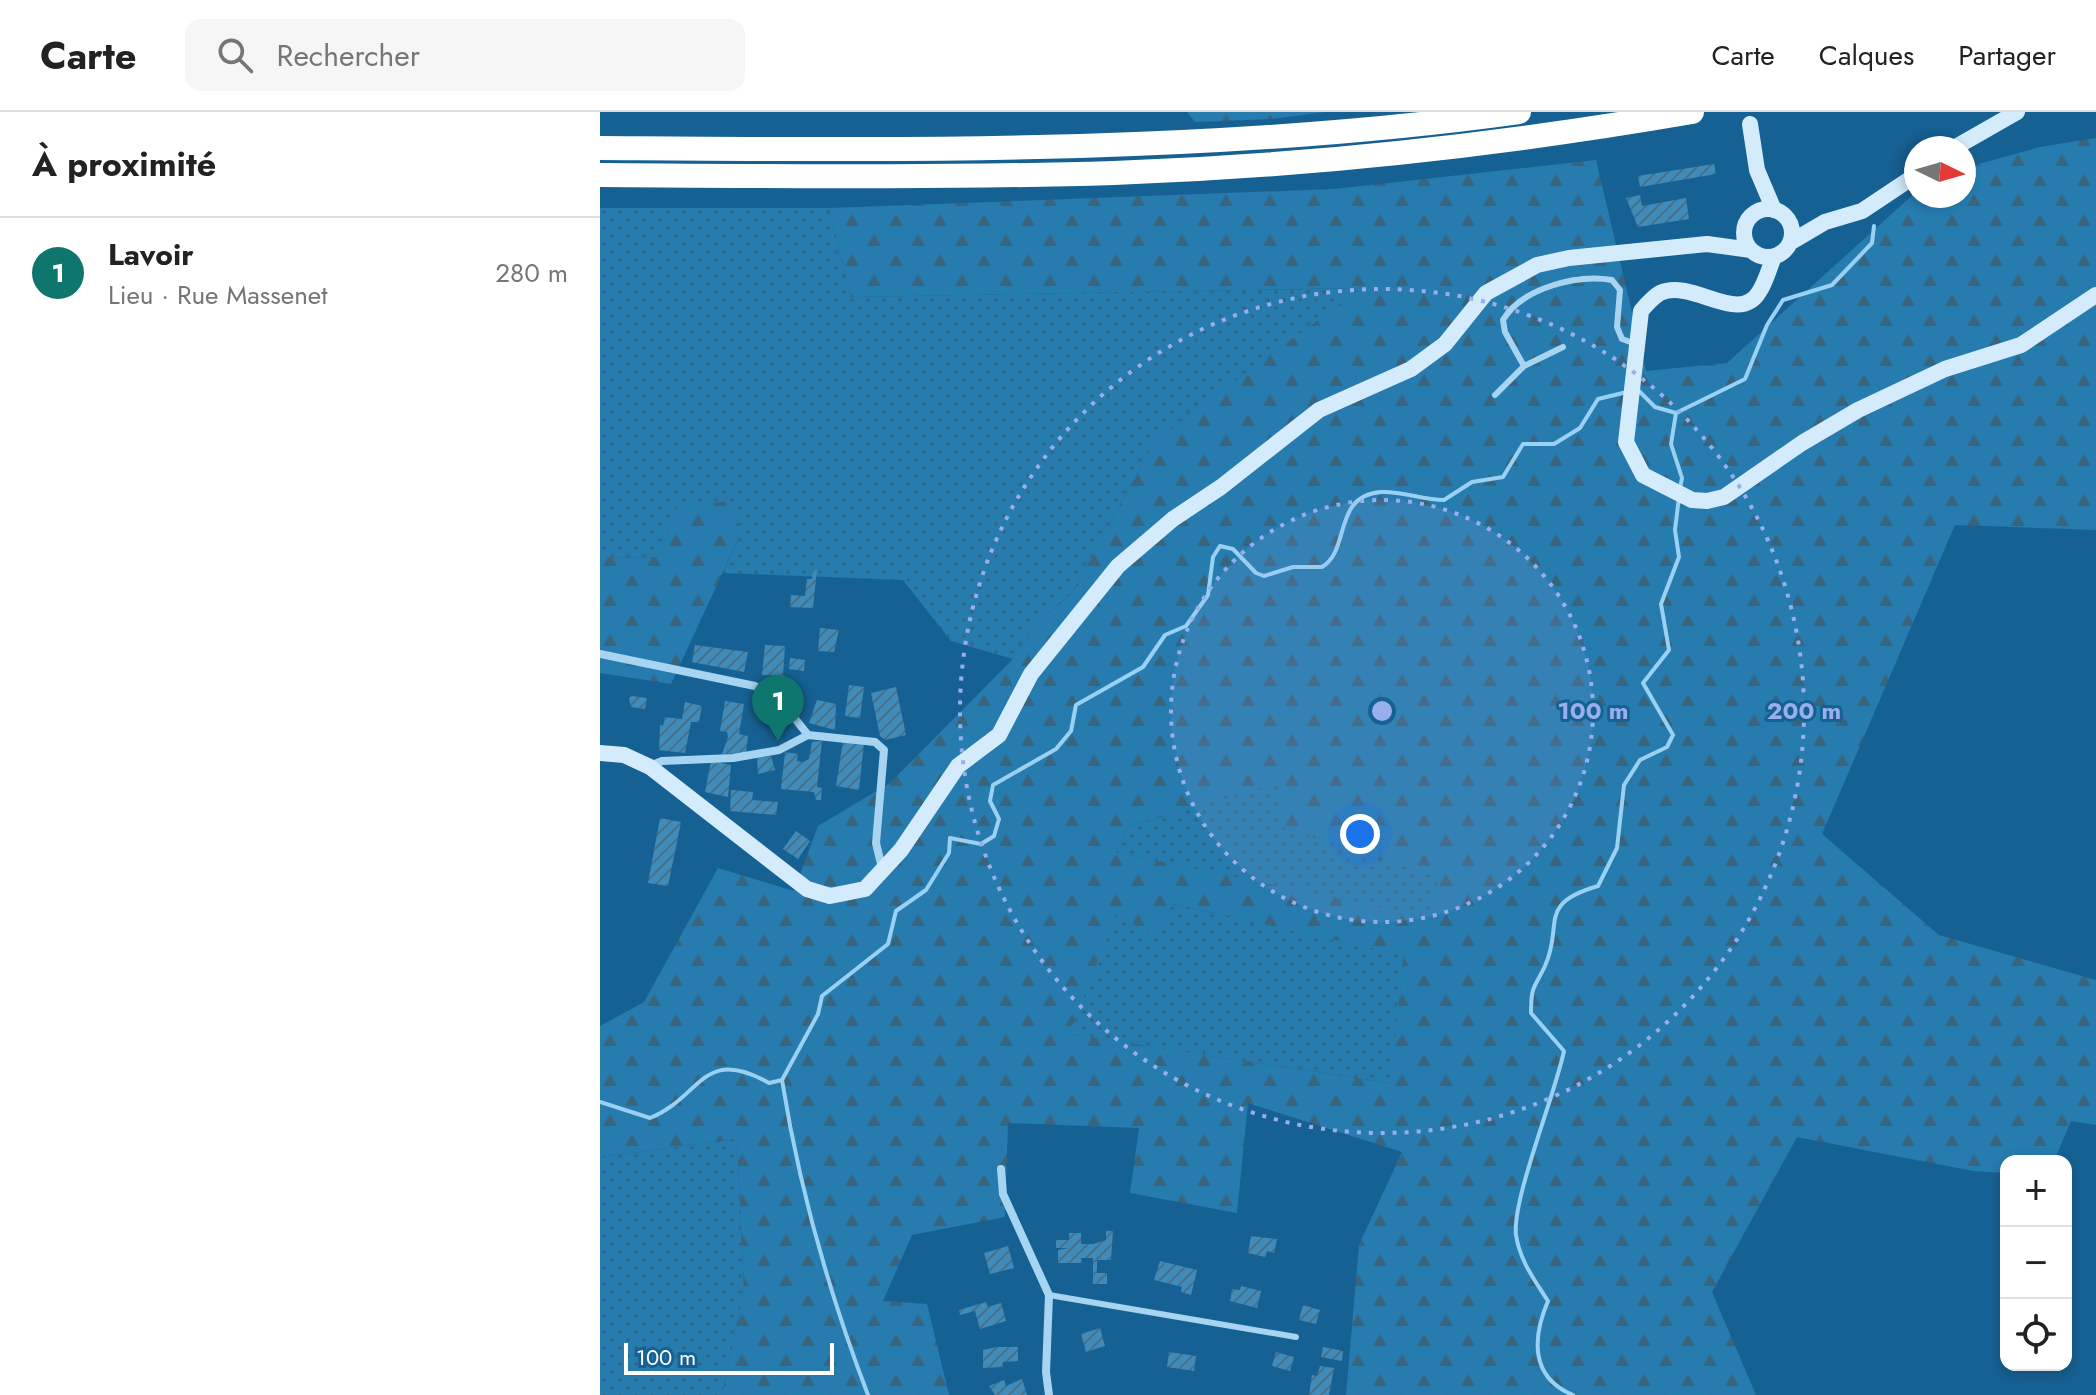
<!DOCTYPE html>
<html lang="fr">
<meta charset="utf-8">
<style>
body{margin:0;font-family:Jost,sans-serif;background:#f6f6f6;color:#222}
.controls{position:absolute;right:24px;bottom:24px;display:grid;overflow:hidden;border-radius:16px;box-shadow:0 4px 12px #0003}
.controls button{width:72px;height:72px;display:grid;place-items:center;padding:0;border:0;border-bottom:2px solid #e0e0e0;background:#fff;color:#222;font:40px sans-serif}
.compass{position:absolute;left:1304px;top:24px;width:72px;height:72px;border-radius:50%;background:#fff;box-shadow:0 4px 12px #0003;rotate:95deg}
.scale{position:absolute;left:24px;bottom:20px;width:210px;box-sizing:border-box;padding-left:8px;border:4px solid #fff;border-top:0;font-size:22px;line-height:28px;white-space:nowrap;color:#fff;-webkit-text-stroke:6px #166193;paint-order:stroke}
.you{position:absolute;left:760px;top:722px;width:28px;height:28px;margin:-20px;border:6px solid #fff;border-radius:50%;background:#1a73e8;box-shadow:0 0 0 12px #1a73e833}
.badge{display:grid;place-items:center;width:52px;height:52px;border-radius:50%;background:#0f766e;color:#fff;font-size:26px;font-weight:700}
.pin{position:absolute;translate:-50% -66px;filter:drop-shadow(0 2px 4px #0008)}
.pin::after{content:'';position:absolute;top:42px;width:28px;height:24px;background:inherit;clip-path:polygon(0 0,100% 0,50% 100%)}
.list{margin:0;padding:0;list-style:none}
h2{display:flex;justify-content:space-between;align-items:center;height:104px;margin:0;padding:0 32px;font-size:34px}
h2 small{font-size:26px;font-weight:400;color:#767676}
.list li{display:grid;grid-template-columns:52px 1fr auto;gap:24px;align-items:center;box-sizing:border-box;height:112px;padding:0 32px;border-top:2px solid #e0e0e0}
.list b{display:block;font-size:30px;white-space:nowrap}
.list p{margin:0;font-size:26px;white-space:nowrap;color:#767676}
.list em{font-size:26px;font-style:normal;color:#767676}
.icon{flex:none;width:44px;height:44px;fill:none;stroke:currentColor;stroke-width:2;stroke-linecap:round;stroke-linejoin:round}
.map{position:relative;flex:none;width:1496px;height:1283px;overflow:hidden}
header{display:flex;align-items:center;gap:48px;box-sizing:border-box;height:112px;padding:0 40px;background:#fff;border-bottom:2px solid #e0e0e0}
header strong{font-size:38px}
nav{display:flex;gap:44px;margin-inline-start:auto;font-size:28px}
.search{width:560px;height:72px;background:#f6f6f6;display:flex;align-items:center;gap:20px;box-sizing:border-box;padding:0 28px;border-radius:16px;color:#767676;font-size:30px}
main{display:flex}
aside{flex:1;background:#fff}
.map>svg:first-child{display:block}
</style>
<header>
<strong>Carte</strong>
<div class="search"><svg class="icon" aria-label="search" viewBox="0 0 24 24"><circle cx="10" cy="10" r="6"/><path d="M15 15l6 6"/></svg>Rechercher</div>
<nav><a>Carte</a><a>Calques</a><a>Partager</a></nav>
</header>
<main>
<aside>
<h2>À proximité<small></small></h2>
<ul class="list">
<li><span class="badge">1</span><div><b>Lavoir</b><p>Lieu · Rue Massenet</p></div><em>280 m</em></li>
</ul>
</aside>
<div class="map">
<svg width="1496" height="1283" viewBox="0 0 1496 1283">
<defs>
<pattern id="grass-dots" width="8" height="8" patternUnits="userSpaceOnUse" patternTransform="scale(2)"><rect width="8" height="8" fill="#267baf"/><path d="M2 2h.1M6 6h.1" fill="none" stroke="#39647e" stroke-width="1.8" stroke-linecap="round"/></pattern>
<pattern id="forest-firs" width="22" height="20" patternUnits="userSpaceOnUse" patternTransform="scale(2)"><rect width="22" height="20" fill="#267baf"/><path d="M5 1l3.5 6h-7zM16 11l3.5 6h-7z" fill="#39647e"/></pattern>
<pattern id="building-hatch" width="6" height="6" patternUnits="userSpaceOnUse" patternTransform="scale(2)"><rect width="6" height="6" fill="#3f8bba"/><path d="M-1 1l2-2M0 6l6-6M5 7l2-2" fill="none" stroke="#44728e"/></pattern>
</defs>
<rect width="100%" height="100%" fill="#166193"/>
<!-- grass -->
<path fill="url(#grass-dots)" d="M0,96H229L251,185L763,176L556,327L472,481L433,515L413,547L351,529L303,468L123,461L141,421L77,396L57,445L0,446Z
M682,669V715L838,766L830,807L516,740L529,714Z
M572,792L804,842L791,971L468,922L515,801Z
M137,1027L144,1177L122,1283H0V1045Z"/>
<!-- forest -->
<path fill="url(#forest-firs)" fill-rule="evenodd" d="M587,0H725L672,7L595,10Z
M1496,26V418L1355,413L1222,722L1339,823L1496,868V1013L1471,1009L1454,1049H1406V1061L1373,1059L1197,1025L1112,1180L1156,1283H746L759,1133L802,1040L648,991L637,1101L530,1081L539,1016L408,1011L405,1105L312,1123L283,1189L327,1192L349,1283H122L144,1177L137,1027L0,1045V914L44,890L118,756L194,779L218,714L290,671L413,547L433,515L472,481L556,327L762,176L251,185L229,96L734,77L996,48L1046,259L1127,251L1316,80V84H1364V56L1440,35ZM682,670V715L838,766L830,806L516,740L529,714ZM573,792L804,843L790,971L469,922L516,802L553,824Z
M130,389L141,421L71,572L0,561V446L57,445L77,395Z"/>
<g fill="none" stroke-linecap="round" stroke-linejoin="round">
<!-- stream -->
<path stroke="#98d1f3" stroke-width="4" d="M1038,278L1055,295L1076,301
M1080,376L1082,366L1071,332L1076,301L1145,267L1167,213L1183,188L1232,173L1272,131L1274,114
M182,968C199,1075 229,1181 268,1283
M0,990L50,1006C102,985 102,933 169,971L182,968L218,902L222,884L288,832L296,799L326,778L349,741L350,726L381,732L394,724L399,707L390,689L393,673L456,637L471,619L476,593L543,555L565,523L586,514L608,483L613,445L620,434L633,437L656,461L664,464L693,455H722C751,438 732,384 781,380C802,379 823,388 844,388L872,370L903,365L923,332H954L980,316L998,287L1027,280
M973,1283C929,1265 933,1224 948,1189C934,1167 920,1149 916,1123C912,1087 955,983 964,939L931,901C931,873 934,877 945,854C964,812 936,792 998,774L1017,736L1024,673L1040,648L1067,635L1073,623L1043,571L1069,538L1061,492L1079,445L1075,418L1079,385"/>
</g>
<!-- building -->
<path fill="url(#building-hatch)" d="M1114,52L1116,62L1040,75L1038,64Z
M1040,83L1042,94L1086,86L1089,107L1038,115L1026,86Z
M213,457L217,458L213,496L190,495L191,483L205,484L207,467H212Z
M220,516L239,518L234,540L218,539Z
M95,533L148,540L144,560L92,550Z
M165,533L185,534L183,564L162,563Z
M190,546L205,548L204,559L189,557Z
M249,573L264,575L260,606L245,604Z
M296,575L306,623L285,628L280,624L271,581Z
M32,584L47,586L45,597L31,595L29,586Z
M217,588L236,592L235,618L209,611Z
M125,589L144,592L139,622L148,624L146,641L122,642L128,625L127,620L120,619Z
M85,590L102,594L99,610H91L85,641L59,638L60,613L63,614L65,605L82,607Z
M222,629L217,675L222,676L221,688H216L214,680L181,677L185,640L198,642L197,649L203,650L209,647L212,630Z
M243,629L264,631L259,678L236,674Z
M171,644L175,658L158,662L157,646Z
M111,649L131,653L128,685L105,680Z
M131,678L153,680L152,688L178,690L176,703L130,699Z
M60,706L81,710L68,774L48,771Z
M196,719L210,729L198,747L183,737Z
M506,1119H513L511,1148H497V1161H507V1172H493V1146H481L482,1151H458V1138L469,1136H456V1128H469V1121H481V1132H493L506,1128Z
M651,1124L677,1127L674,1141L667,1139L665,1145L648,1141Z
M408,1134L414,1156L390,1162L384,1141Z
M560,1149L597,1158L591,1183L581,1180L582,1175L554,1168Z
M641,1174L661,1179L657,1196L630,1189L632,1177L640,1178Z
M386,1190L388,1195L401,1191L406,1209L380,1217L375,1199L360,1203L359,1198Z
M703,1193L720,1198L716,1212L699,1208Z
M500,1216L505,1234L486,1240L481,1222Z
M396,1235H418V1249L403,1250V1255L383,1256V1238Z
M723,1235L743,1239L742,1249L721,1245Z
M569,1240L596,1244L594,1259L567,1255Z
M676,1240L694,1245L690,1259L672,1254Z
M720,1254L734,1256L729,1283H709L712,1263L717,1264Z
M422,1267L427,1283H395L389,1274L404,1268L406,1274Z"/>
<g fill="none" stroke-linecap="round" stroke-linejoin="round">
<!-- lane -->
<path stroke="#a6d4f1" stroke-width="6" d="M963,235L924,254L905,220L903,208C922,176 977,162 1012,168L1020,178L1017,215L1022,227L1036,232
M895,283L924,254
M449,1183L696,1225"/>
<!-- street -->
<path stroke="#a6d4f1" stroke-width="8" d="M0,542L155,574L180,588L208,623
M50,654L62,649L133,646L179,638L208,623L275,630L284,638L276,731L282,756
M401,1057L403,1082L449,1183L446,1260L449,1283"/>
<!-- secondary -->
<path stroke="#d4ebfb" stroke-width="16" d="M1150,12L1157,58L1174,98
M1354,36L1417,0
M1144 121a24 24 0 1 1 48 0a24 24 0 1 1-48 0Z
M1191,130L1225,110L1262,99L1316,63
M1174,145C1169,156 1166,170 1159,180C1139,214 1092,166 1060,181C1053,185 1046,193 1041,199L1026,330L1043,363L1092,388L1107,389L1124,385L1202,331L1258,298L1345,257L1421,233L1496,183
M0,641L24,643L50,655L207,777L230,784L265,777L301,738L358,654L399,623L431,562L518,454L573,407L621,375L719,298L811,257L845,232L886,181L937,153L969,146L1107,132L1151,138"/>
<!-- highway -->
<path stroke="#fff" stroke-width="24" d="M0,36C307,38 614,42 919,0
M0,63C171,64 343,66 514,61C708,54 901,33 1092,0"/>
</g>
<!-- distance rings -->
<circle cx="782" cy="599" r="211" fill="#99afed" fill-opacity=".12"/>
<g fill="none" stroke="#99afed" stroke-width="4" stroke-dasharray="4 8">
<circle cx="782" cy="599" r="211"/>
<circle cx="782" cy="599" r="422"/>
</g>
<circle cx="782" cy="599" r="12" fill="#99afed" stroke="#166193" stroke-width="4"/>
<g font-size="24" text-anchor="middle" font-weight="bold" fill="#99afed" stroke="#166193" stroke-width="6" stroke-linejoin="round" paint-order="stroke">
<text x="993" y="607">100 m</text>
<text x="1204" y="607">200 m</text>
</g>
</svg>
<div class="controls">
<button>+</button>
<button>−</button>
<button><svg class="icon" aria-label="locate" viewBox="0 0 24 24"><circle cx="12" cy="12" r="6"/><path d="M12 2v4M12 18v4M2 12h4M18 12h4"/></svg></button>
</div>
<svg class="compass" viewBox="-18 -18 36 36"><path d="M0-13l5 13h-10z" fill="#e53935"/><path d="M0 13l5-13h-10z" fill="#767676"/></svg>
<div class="scale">100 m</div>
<div class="you"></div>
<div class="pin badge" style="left:178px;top:629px">1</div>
</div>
</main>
